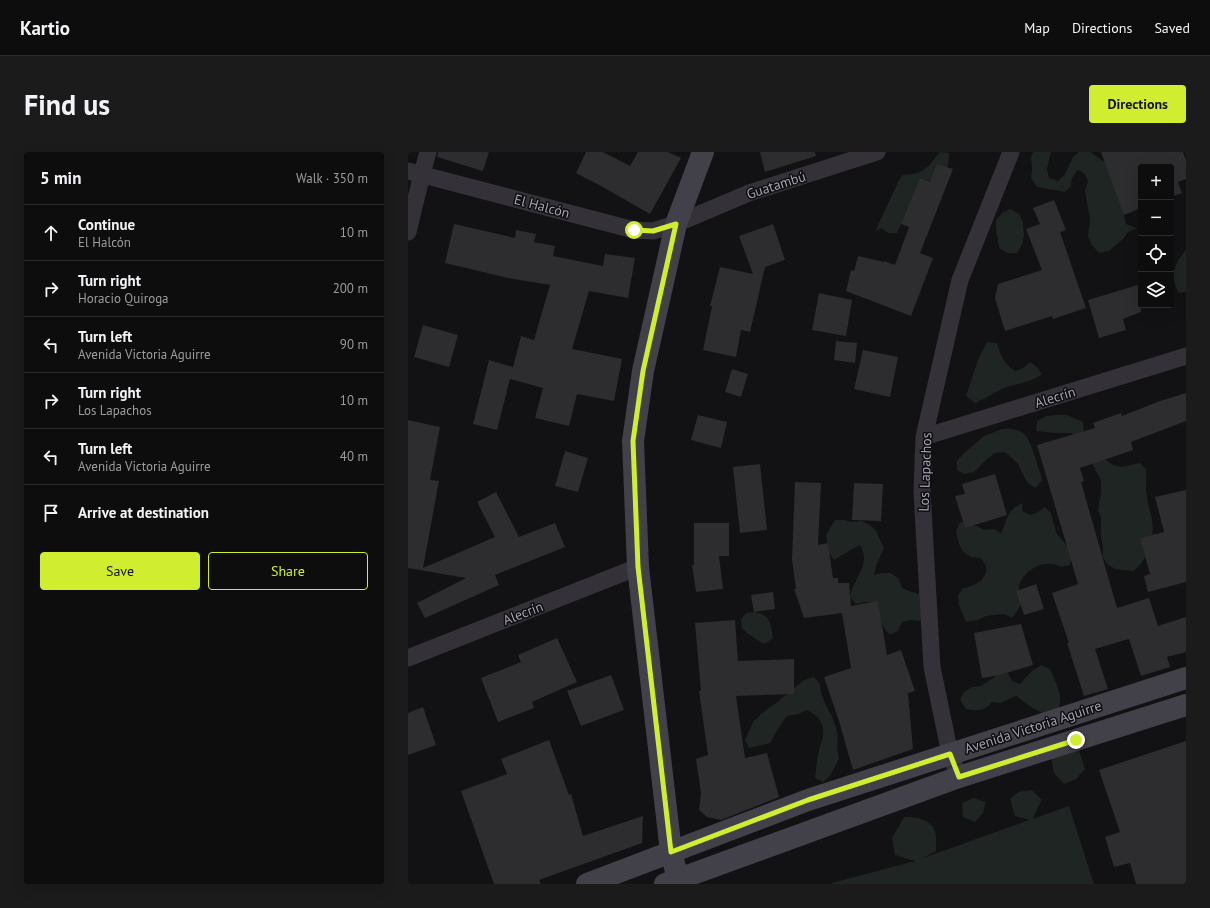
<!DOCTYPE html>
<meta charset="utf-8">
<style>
body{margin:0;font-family:"PT Sans",sans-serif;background:#1c1b1c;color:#f1f3f6}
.controls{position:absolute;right:12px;top:12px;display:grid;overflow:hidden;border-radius:4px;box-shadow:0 4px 16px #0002}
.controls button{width:36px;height:36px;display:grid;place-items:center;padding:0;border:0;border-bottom:1px solid #2e2d2e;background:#0e0d0e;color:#f1f3f6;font:20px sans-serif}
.stop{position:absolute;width:12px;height:12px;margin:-9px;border:3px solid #d0ed2f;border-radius:50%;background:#fff}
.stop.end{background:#d0ed2f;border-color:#fff;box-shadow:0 1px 4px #0008}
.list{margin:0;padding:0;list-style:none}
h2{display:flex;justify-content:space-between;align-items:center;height:52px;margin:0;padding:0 16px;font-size:17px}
h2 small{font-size:13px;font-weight:400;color:#9b9c9e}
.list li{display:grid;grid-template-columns:26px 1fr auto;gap:12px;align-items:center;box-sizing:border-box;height:56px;padding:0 16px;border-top:1px solid #2e2d2e}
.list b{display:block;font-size:15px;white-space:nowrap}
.list p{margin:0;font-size:13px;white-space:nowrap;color:#9b9c9e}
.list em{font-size:13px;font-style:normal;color:#9b9c9e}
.actions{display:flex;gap:8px;padding:12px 16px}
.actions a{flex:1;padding:9px 0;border:1px solid #d0ed2f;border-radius:4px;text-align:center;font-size:14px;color:#d0ed2f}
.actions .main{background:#d0ed2f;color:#111}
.icon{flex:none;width:22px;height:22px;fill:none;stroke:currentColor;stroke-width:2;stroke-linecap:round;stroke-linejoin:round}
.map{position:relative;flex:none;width:778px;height:732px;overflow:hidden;border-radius:4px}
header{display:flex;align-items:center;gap:24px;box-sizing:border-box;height:56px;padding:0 20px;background:#0e0d0e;border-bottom:1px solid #2e2d2e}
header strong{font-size:19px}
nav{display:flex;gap:22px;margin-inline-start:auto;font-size:14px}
.intro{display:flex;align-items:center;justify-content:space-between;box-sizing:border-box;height:96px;padding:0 24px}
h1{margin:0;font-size:28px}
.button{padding:10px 18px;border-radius:4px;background:#d0ed2f;color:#111;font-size:14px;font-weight:700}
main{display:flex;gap:24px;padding:0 24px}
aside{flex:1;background:#0e0d0e;border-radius:4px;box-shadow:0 4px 16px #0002}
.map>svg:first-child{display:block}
</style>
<header>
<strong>Kartio</strong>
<nav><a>Map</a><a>Directions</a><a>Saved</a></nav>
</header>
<div class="intro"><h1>Find us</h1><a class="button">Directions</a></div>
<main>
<aside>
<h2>5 min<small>Walk · 350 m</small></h2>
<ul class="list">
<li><svg class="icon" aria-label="ahead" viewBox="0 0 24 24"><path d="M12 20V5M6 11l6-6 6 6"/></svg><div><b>Continue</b><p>El Halcón</p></div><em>10 m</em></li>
<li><svg class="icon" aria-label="right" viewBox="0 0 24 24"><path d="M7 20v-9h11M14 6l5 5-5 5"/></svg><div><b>Turn right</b><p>Horacio Quiroga</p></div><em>200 m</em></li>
<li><svg class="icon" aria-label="left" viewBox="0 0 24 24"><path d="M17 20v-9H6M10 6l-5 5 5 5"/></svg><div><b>Turn left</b><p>Avenida Victoria Aguirre</p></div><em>90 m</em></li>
<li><svg class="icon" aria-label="right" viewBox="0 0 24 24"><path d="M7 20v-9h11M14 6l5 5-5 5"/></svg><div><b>Turn right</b><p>Los Lapachos</p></div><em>10 m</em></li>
<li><svg class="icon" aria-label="left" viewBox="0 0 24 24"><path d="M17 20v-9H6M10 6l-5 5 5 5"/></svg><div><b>Turn left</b><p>Avenida Victoria Aguirre</p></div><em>40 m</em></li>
<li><svg class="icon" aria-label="arrive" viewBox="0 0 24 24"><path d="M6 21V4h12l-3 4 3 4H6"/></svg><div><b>Arrive at destination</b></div></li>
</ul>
<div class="actions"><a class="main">Save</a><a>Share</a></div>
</aside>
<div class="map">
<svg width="778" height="732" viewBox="0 0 778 732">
<rect width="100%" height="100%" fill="#121113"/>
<!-- green -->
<path fill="#1e2522" d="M532,0L541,1C541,7 541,14 537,19C532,26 522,27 517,33C504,47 497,65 489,81H480L473,76L467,80L490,30L495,23C518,22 519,15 532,0Z
M625,0H643L639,17L641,26L650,29L657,22L665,5L671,0H682L695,9L703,12L718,72L729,76L720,80L715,87L701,99L691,101L684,93L680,85L682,67L677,39L680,30L677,22L670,18L664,26L663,34L657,40L629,35L623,26L624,16L623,5Z
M602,57L611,62L615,70L616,83L614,93L609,101H599L591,96L588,77V68L594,61Z
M778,98V140L770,141L764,124L770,108Z
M579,190L589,191C593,204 595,211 607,219L615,216L622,210L629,215L634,222C622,232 606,231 592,238C584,242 576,247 567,251L558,244L570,208Z
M649,263H659L675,270L676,280L691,303L705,313L714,315L732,311L738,317C739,326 737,336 739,345C739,352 742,357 743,363C748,383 742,407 725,419L707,417L699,412L695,405V395L693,385V366L690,358L693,340V329L680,303L664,281H646L628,279L629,269L638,264Z
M594,277C619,275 621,287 628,308C630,316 633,320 634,329L627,336C616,329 618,327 612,316C609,309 602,304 596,300L587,301L579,307L566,320L556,322L549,318V309L555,302L576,284Z
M615,351L614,359L622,363L630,360L637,355L643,361L648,380L661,397L663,406L662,413L653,415C650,414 647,412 644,412C629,410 609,424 611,440C612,443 613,447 614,450L610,458L604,466L596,462L578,464L570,468L558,470L551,453L550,443L555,436C565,435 581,427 578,414C577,412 574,408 572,406L563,405L555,400L551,392L548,379L552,370L561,371L577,378L586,377L593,381C601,365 597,359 615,351Z
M427,368H436L444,370L454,369L462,373L468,379L476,396L468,414L466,423L474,421H483L491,427L494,436C502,440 510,441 519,445L520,463L511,469L503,468L494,470L490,479L482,483C478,479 475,475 473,469C471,461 472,459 468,452L458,450L448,452L442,445C445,425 464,414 452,393C443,397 435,403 426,408L421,401L418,383Z
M346,460C363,463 363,471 365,486L356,492L340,482L334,476L333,467L338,461Z
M633,513L642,517L649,533L652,543V552L648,563L639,564L623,555L608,544L592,551L584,550C575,560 570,559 558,557L552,548L556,540L564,535L573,534L590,523L600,521L604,529L612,532L624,519Z
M406,525L412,532L413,541L416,549L424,565L428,575L430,586L429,596L431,607L422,624L415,630L407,626C408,617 409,607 411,598C411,595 413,592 414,589C418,573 412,565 399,558L390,562L379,564L373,572L362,591L341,596L337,588L345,570L353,562L368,551L396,528Z
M668,588L677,617L668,627L656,632L646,621L642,600Z
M624,638L634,648C630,653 628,660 625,667L661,654L686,732H425L424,731L507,709L487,703L484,686L496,665C508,665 524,667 527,680C529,686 528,693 528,699L515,706L621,668L607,664L602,647L610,640Z
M565,646L578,650L575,661L567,670L555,665L554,651Z"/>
<!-- building -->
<path fill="#2d2c2f" d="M30,0H81L75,19L29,5Z
M178,0H195L222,14L230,0H260L273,6L242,62L193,34L168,21Z
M352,0H407L408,4L357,20Z
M693,0H775L778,8V27L770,30L774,41L763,45V15H733V56L716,63Z
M529,12L545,17L512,101L525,106L503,164L438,139L443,118L446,119L450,104L476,110V109L487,113L501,75L493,72L512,26L522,30Z
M646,48L658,78L652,80L678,156L645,167L644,164L597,179L587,146L590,132L634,118L618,77L632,72L625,56Z
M46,72L107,86L108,78L128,82L126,90L147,94L145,104L195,114L197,102L227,106L220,146L181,139L164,197L214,207L206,249L169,242L161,274L127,266L135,236L102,227L113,184L126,188L142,133L100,126L37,111Z
M365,72L377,108L357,115L342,180L333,178L328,205L295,198L304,154H302L312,115L345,122L331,84Z
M733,132V160L715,167L718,178L691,186L680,148Z
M411,141L444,148L438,184L404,178Z
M15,173L50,183L41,215L6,205Z
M428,189L449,191L447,211L426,208Z
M455,198L490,205L482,245L446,237Z
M81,208L105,215L89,278L65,272Z
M324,217L340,222L333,245L317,240Z
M778,241V269L723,290L725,298L672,316L676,329L673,330L709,456L741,446L750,474L778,465V500L759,505L762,515L733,524L721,487L687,497L700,537L676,544L659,491H661L644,441L670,432L629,293L687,276L685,271L713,261L714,264L752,249Z
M290,263L319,270L313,296L283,288Z
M0,268L32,275L22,328L31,329L15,416L87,385L69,350L88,340L111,385L147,371L157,395L87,423L91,433L17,466L9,451L58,426L0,416Z
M157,299L180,306L170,340L147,334Z
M352,312L359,378L332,381L325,315Z
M587,322L599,363L557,376L547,344L557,342L554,332Z
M387,330L413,331L410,393L420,391L425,426H430V431H441L443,454L470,449L479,503L493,498L507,539L500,541L505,597L445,618L431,569L416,525L443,516L434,461L396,466L386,437H388L384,407Z
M446,331L475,332L473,369L444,368Z
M778,338V430L740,440L736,424L742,422L732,386L756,380L747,345Z
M286,371H321V404H311L315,437L288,440L284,413H286Z
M628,432L636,457L616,463L608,439Z
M365,440L367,457L346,460L343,443Z
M327,468L330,509L386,507V542L328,544L337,606L359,601L371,645L313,668L299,665L291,658L293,641L288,607L300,603L291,539H293L287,471Z
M613,472L625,513L592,523L574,526L566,481Z
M149,486L169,530L124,550L126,556L90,570L73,526L113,510L110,503Z
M203,523L216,558L173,574L159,539Z
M15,555L28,593L0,603V561Z
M141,588L161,643L163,642L175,684L235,664L234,691L131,728L133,732H86L53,639L99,622L93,607Z
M778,589V732H728L722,711L706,715L697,685L712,680L691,618Z"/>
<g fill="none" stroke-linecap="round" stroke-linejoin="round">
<!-- street -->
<path stroke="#343238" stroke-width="17" d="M0,19L226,78L245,79L268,72L341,41L469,0
M0,80L14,22L20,0
M516,285L778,204
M0,506L230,415
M551,625L542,602L524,515L514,340L516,285L552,128L603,0"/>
<!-- secondary -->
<path stroke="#424048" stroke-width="22" d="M270,727L263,700L230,415L225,289L235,219L268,72L295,0
M179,732L400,648L778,526
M257,732L551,625L778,553"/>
</g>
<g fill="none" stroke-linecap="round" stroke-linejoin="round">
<!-- route -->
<path stroke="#d0ed2f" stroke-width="5" d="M226,78L245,79L268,72L235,219L225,289L230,415L263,700L400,648L542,602L551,625L668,588"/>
</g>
<g text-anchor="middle" stroke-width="3" stroke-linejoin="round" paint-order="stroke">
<!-- street labels -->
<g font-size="14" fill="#a6a3b3" stroke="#0d0c0e">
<text transform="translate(368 33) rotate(-18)" y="5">Guatambú</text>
<text transform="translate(134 54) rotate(15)" y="5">El Halcón</text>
<text transform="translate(647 245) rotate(-17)" y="5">Alecrín</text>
<text transform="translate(517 320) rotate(-88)" y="5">Los Lapachos</text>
<text transform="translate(115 461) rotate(-21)" y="5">Alecrín</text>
<text transform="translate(625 575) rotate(-18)" y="5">Avenida Victoria Aguirre</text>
</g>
</g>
</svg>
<div class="controls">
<button>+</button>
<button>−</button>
<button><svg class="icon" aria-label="locate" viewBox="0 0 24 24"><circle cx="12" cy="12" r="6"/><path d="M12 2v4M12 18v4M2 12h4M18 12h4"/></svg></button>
<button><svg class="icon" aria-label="layers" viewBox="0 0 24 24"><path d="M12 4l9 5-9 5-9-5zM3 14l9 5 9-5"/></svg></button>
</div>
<div class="stop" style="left:226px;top:78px"></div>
<div class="stop end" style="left:668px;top:588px"></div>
</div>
</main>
